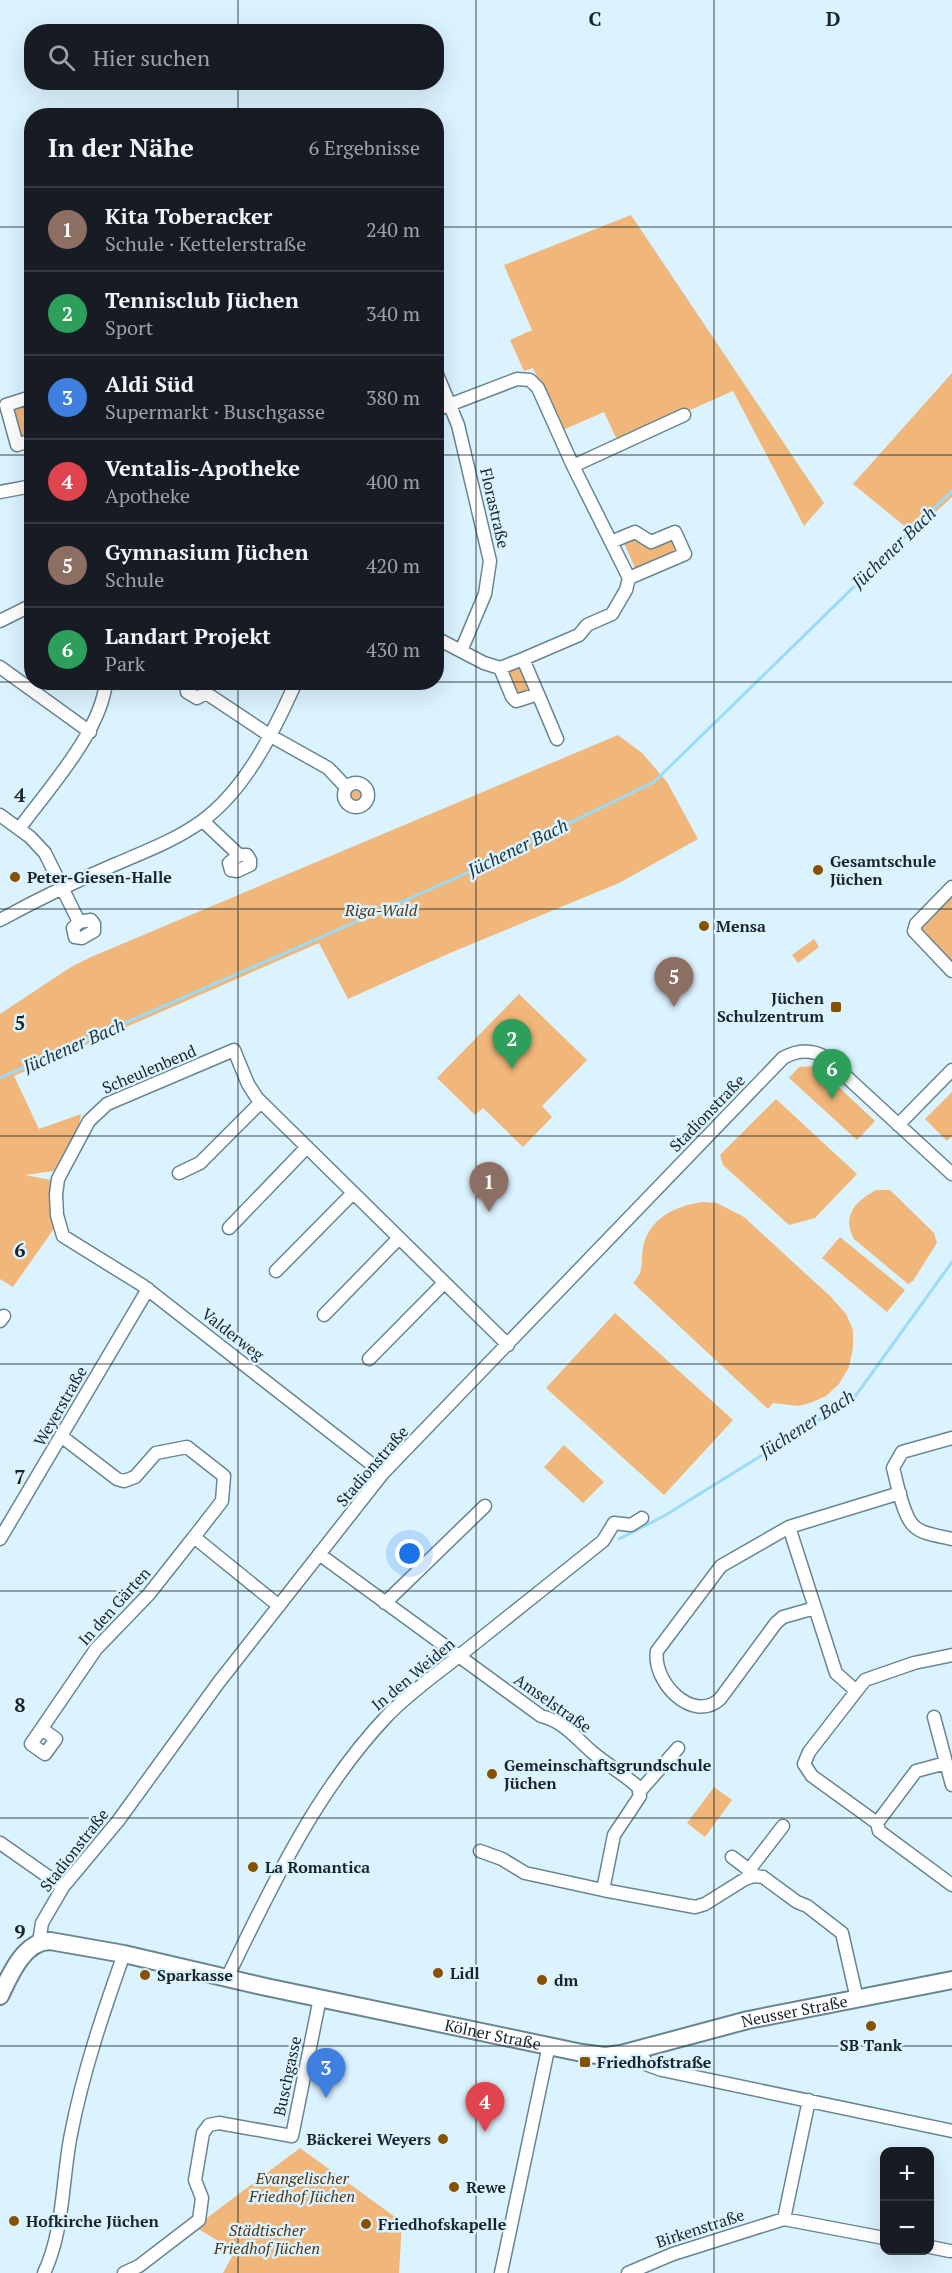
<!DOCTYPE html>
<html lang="de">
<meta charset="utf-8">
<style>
body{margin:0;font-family:"PT Serif",serif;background:#20242c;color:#f1f3f6}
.controls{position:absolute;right:18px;bottom:18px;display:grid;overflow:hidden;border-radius:12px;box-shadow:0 6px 24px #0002}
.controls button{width:54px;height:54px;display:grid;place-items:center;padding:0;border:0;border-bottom:2px solid #363941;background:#171b24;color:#f1f3f6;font:30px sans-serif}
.you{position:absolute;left:410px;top:1554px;width:21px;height:21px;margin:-15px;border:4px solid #fff;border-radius:50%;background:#1a73e8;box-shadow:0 0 0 9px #1a73e833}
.badge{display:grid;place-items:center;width:39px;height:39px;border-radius:50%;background:#0f766e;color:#fff;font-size:20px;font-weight:700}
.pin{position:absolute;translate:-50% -50px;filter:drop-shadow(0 2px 3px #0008)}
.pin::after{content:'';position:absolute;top:32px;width:21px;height:18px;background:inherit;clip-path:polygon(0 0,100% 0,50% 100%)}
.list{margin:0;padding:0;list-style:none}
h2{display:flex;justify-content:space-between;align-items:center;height:78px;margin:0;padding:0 24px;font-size:26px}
h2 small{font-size:20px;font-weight:400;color:#9ea1a6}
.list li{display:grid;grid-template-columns:39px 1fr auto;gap:18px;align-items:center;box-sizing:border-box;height:84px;padding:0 24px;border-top:2px solid #363941}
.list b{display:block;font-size:22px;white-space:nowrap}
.list p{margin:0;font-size:20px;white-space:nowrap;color:#9ea1a6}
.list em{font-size:20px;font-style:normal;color:#9ea1a6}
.icon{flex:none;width:33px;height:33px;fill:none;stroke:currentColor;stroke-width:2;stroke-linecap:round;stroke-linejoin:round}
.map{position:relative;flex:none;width:952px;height:2273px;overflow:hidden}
.search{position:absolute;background:#171b24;box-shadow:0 6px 24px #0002;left:24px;top:24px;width:420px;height:66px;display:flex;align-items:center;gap:15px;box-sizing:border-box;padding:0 21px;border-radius:24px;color:#9ea1a6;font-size:22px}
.panel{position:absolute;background:#171b24;box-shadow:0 6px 24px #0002;left:24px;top:108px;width:420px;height:582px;border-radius:24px}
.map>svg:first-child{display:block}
</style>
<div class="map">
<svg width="952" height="2273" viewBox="0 0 952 2273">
<rect width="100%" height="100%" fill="#dbf3ff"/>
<!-- green -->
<path fill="#f0b67a" d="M631,215L824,503L804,526L733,391L618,442L604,412L563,430L533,368L524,371L510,340L532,330L504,265Z
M952,373V497L913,533L853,484Z
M18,407C33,407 31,424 31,435L22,437L17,434L12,414Z
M632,536L647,547L671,540L674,541L678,552L636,570L624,543Z
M521,666L531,690L518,697L508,672Z
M618,735L642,753L667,782L698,839L619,883L450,953L348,999L319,943L14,1076L39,1129L81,1114L79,1125L54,1171L25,1175L51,1180L53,1230L13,1287L0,1279V1014L71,967L91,957Z
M348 796a9 9 0 1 1 18 0a9 9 0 1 1-18 0Z
M952,891V964L920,933L922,923Z
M814,939L819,947L798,963L792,955Z
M519,994L587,1060L542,1106L552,1117L523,1147L483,1108L475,1115L437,1078Z
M816,1066L875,1121L857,1140L789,1078L799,1067Z
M952,1092V1136L947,1141L925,1119Z
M776,1099L857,1174L815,1218L789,1225L723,1165L720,1155Z
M876,1190H890L934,1233L937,1243L913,1281L908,1284L854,1239C841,1216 856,1201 876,1190Z
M703,1202L717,1203L744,1217L831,1297L846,1314L853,1330V1348L849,1367L839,1384L826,1396L810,1403L798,1406L773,1403L768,1409L633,1283C645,1269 640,1266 643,1248C648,1219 676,1205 703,1202Z
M840,1237L905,1290L887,1312L822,1258Z
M615,1313L733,1420L664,1495L546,1388Z
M564,1445L604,1482L583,1503L544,1467Z
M714,1787L732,1800L705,1837L687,1823Z
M300,2148L402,2222L399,2273H223L235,2251L195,2227Z"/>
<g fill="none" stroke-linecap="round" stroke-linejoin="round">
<!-- stream -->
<path stroke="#9adbf8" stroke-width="3" d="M0,1078L458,877L654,782L952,491
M619,1539L664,1516L854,1398L952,1262"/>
<!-- minor casing -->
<g stroke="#698592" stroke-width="15">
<path id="minor" d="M436,372L458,425L490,561L485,594L461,651
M32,408L28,398L6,405L17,445L32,440
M436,410L517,379L530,380L538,388L573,466L629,578L626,590L612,614L587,625L579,635L523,659
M573,466L684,415
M0,492L32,486
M611,542L635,532L651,542L675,532L685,554L629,578
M0,621L32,605
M436,638L484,663L500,668L512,697L516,701L538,694L557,739
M0,667L90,732
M500,668L523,659L538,694
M186,682L187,692L197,698L206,693L208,682
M206,693L269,735L328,768L346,787
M344 795a12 12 0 1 1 24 0a12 12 0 1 1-24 0Z
M0,815L30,837L45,853L79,922L73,928L75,937L82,938L94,931V924L91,920L79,922
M203,821L239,855L229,863L231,870L237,871L250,865V860L247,855H239
M19,829C48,789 101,732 106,682
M952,887L916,924L914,931L952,971
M0,920C38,899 76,881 116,864C144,852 176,840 202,821C246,789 274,731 296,682
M898,1125L952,1070
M179,1173L200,1163L261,1102
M229,1228L307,1147
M276,1271L353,1193
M324,1315L399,1238
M0,1321L4,1316
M369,1359L444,1283
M61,1436L117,1479L124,1481L135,1477L156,1453L187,1447L224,1476L222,1501L194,1537L279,1606
M952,1438L902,1452L893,1468C897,1482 903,1518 915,1527C924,1535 941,1536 952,1539
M383,1473L142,1285L63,1236L57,1215L56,1194L58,1179L89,1121L107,1104L234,1050L248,1084L257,1098L508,1345
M789,1527L721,1566L657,1651C652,1681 692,1724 720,1699L776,1623L783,1617L815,1608
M0,1539L148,1289
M319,1554L541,1716C563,1721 576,1738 592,1752C606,1764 624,1774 638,1787L640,1796L614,1835L603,1890L695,1907L705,1904L745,1879L754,1876L763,1877L797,1902L807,1906L842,1933L857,1999
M385,1603L485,1506
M952,1655L914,1663L865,1680L809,1752L804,1764L812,1776L877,1823L879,1831L952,1885
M855,1690L836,1673L789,1527L900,1493
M934,1717L952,1785
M42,1729L56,1739L45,1754L31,1744L96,1649L149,1594L194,1537
M640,1791L678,1748
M877,1823L916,1771L946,1763
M0,1843L63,1887
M480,1851L502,1859L525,1873L603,1890
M732,1857L753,1873
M749,1870L783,1826
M39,1942L42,1923L63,1887L118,1821L219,1682L383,1473L783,1058C797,1050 811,1049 825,1057L952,1174
M228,1976C272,1885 316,1791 387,1716C410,1692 438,1673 464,1652C510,1615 557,1578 603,1541L614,1523L631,1525L642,1518
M638,2050L648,2065L662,2070L952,2131
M784,2219L884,2238
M930,2247L950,2251
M44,2273C64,2231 62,2179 71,2134C83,2072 103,2013 124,1954
M124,2273L139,2266L199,2220L202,2198L195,2180L203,2133L209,2125L219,2123L292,2136L320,1998
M501,2273L549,2045
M628,2273L673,2254L784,2219L809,2100"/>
</g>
<!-- secondary casing -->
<g stroke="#698592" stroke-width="20">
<g id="secondary">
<path id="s1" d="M0,1996C10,1975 24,1941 50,1941L124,1954L266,1987L582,2053L605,2056L621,2054L748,2020L952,1980"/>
</g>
</g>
<!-- minor -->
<use href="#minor" stroke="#fff" stroke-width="12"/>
<!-- secondary -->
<use href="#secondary" stroke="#fff" stroke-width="16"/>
</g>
<!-- grid -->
<path fill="none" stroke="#1a252a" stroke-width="1.5" stroke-opacity="0.55" d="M238,0V32M476,0V2273M714,0V2273M238,82V116M0,227H32M436,227H952M0,455H32M436,455H952M0,682H32M238,682V2273M436,682H952M0,909H952M0,1136H952M0,1364H952M0,1591H952M0,1818H952M0,2046H952"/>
<!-- markers -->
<g fill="#875100" stroke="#dbf3ff" stroke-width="2">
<circle cx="818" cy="870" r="6"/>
<circle cx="15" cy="877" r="6"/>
<circle cx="704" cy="926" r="6"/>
<rect x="830" y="1001" width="12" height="12" rx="3"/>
<circle cx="492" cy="1774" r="6"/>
<circle cx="253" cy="1867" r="6"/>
<circle cx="438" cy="1973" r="6"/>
<circle cx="145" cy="1975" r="6"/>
<circle cx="542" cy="1980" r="6"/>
<circle cx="871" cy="2026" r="6"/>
<rect x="579" y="2056" width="12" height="12" rx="3"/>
<circle cx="443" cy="2139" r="6"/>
<circle cx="454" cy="2187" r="6"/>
<circle cx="14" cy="2221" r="6"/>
<circle cx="366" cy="2224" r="6"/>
</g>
<g text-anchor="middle" stroke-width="5" stroke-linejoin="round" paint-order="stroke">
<!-- street labels -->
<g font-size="16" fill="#1a252a" stroke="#dbf3ff">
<text transform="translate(495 508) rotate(77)" y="6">Florastraße</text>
<text transform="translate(149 1069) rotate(-23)" y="6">Scheulenbend</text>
<text transform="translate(707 1113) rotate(-46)" y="6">Stadionstraße</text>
<text transform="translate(233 1334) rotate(38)" y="6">Valderweg</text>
<text transform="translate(60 1406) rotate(-60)" y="6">Weyerstraße</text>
<text transform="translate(372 1466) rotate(-49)" y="6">Stadionstraße</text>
<text transform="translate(114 1606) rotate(-48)" y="6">In den Gärten</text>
<text transform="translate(413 1674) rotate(-40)" y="6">In den Weiden</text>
<text transform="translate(553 1703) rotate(35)" y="6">Amselstraße</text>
<text transform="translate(74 1850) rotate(-52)" y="6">Stadionstraße</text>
<text dy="6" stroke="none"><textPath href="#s1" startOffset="840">Neusser Straße</textPath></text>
<text dy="6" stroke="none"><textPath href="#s1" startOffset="531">Kölner Straße</textPath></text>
<text transform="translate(287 2076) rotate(-78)" y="6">Buschgasse</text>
<text transform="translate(700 2228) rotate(-18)" y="6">Birkenstraße</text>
</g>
<!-- poi labels -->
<g font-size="16" font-weight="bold" fill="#1a252a" stroke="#dbf3ff" text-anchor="start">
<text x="830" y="867">Gesamtschule<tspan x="830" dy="18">Jüchen</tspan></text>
<text x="27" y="883">Peter-Giesen-Halle</text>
<text x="716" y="932">Mensa</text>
<text x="824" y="1004" text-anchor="end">Jüchen<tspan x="824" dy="18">Schulzentrum</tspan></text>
<text x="504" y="1771">Gemeinschaftsgrundschule<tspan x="504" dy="18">Jüchen</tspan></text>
<text x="265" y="1873">La Romantica</text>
<text x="450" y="1979">Lidl</text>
<text x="157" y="1981">Sparkasse</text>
<text x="554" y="1986">dm</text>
<text x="871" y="2051" text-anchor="middle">SB Tank</text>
<text x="597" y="2068">Friedhofstraße</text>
<text x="431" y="2145" text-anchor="end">Bäckerei Weyers</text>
<text x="466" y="2193">Rewe</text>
<text x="26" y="2227">Hofkirche Jüchen</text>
<text x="378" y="2230">Friedhofskapelle</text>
</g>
<!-- park labels -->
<g font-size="16" font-style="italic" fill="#533614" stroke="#dbf3ff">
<text x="381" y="916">Riga-Wald</text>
<text x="302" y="2184">Evangelischer<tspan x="302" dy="18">Friedhof Jüchen</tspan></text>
<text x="267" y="2236">Städtischer<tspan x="267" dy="18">Friedhof Jüchen</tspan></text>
</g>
<!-- water labels -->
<g font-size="18" font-style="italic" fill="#1c323b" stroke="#dbf3ff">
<text transform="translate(894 548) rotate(-44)" y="6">Jüchener Bach</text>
<text transform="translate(518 848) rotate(-26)" y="6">Jüchener Bach</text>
<text transform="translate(74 1046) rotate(-24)" y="6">Jüchener Bach</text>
<text transform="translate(807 1424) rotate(-33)" y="6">Jüchener Bach</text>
</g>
</g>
<g font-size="20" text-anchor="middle" font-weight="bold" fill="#1a252a" stroke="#dbf3ff" stroke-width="5" stroke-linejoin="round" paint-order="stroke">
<text x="595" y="26">C</text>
<text x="833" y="26">D</text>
<text x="20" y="802">4</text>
<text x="20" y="1030">5</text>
<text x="20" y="1257">6</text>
<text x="20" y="1484">7</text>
<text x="20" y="1712">8</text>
<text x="20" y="1939">9</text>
</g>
</svg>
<div class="controls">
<button>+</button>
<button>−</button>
</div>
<div class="you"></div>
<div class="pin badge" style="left:489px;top:1212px;background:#8d6e63">1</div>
<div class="pin badge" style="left:512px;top:1069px;background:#2e9e5b">2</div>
<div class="pin badge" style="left:326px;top:2098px;background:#3f7fe0">3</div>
<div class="pin badge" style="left:485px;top:2132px;background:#e0444e">4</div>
<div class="pin badge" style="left:674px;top:1007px;background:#8d6e63">5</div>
<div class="pin badge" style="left:832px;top:1099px;background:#2e9e5b">6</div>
<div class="search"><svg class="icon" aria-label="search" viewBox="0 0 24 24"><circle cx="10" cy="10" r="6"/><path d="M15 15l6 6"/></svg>Hier suchen</div>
<section class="panel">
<h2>In der Nähe<small>6 Ergebnisse</small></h2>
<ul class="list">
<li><span class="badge" style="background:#8d6e63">1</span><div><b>Kita Toberacker</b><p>Schule · Kettelerstraße</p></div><em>240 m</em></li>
<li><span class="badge" style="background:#2e9e5b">2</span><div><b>Tennisclub Jüchen</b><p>Sport</p></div><em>340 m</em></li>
<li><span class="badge" style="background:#3f7fe0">3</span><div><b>Aldi Süd</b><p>Supermarkt · Buschgasse</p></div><em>380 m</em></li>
<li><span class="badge" style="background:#e0444e">4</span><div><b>Ventalis-Apotheke</b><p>Apotheke</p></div><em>400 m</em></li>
<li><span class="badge" style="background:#8d6e63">5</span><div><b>Gymnasium Jüchen</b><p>Schule</p></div><em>420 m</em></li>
<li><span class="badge" style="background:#2e9e5b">6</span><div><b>Landart Projekt</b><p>Park</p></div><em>430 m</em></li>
</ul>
</section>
</div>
